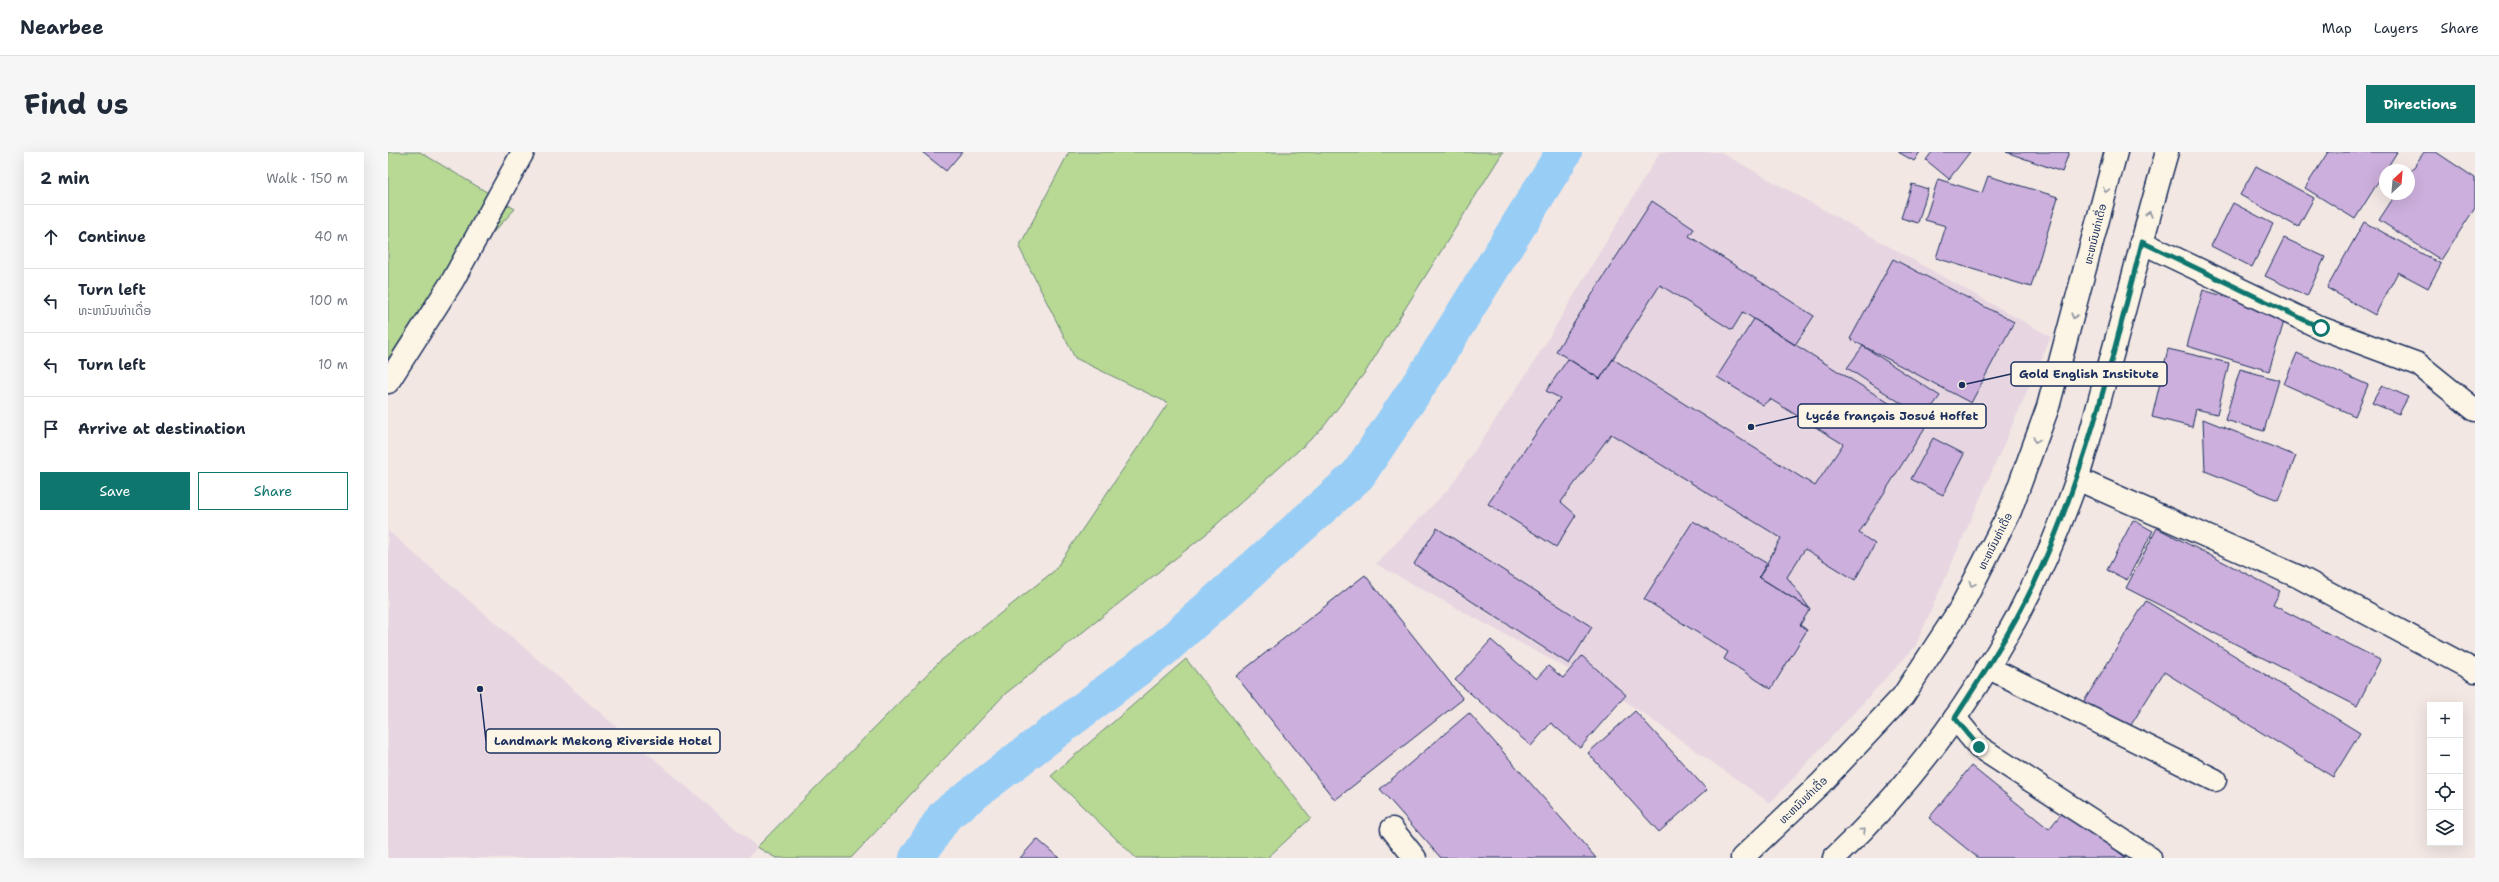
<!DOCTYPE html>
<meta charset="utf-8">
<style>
body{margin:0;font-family:"Shantell Sans","Noto Sans Lao",sans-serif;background:#f6f6f7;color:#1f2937}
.controls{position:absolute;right:12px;bottom:12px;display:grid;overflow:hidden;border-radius:0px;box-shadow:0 4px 16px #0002}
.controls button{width:36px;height:36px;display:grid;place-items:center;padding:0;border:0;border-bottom:1px solid #e0e1e3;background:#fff;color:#1f2937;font:20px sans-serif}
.compass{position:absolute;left:1991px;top:12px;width:36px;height:36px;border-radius:50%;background:#fff;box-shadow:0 4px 16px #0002;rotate:26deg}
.stop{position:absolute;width:12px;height:12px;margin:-9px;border:3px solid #0f766e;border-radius:50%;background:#fff}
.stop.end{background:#0f766e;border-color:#fff;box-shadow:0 1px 4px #0008}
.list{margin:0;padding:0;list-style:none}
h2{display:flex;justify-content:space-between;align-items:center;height:52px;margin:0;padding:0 16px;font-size:17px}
h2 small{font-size:13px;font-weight:400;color:#747a83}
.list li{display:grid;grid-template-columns:26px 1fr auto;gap:12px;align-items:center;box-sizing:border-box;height:64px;padding:0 16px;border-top:1px solid #e0e1e3}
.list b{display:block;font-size:15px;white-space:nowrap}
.list p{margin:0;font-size:13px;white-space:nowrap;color:#747a83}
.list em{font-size:13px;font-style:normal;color:#747a83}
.actions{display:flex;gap:8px;padding:12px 16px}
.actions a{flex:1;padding:9px 0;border:1px solid #0f766e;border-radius:0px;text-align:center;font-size:14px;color:#0f766e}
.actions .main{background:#0f766e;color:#fff}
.icon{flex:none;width:22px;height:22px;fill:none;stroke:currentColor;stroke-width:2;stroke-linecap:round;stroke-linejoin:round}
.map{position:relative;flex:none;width:2087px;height:706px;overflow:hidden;border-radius:0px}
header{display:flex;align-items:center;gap:24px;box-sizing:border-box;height:56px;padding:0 20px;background:#fff;border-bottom:1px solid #e0e1e3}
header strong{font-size:19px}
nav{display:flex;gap:22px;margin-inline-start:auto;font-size:14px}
.intro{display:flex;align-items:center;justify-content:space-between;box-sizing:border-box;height:96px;padding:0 24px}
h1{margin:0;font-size:28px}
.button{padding:10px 18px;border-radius:0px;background:#0f766e;color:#fff;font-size:14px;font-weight:700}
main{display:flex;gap:24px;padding:0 24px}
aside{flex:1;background:#fff;border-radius:0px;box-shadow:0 4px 16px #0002}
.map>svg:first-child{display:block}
</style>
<header>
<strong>Nearbee</strong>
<nav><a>Map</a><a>Layers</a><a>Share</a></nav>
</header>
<div class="intro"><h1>Find us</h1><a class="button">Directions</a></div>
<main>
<aside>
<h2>2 min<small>Walk · 150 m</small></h2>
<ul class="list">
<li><svg class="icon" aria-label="ahead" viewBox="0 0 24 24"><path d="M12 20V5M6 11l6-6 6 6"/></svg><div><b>Continue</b></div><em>40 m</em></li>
<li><svg class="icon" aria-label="left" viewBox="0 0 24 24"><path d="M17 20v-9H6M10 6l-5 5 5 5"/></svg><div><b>Turn left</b><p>ທະຫນົນທ່າເດື່ອ</p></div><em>100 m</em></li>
<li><svg class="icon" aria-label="left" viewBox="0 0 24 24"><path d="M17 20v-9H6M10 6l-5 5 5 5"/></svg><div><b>Turn left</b></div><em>10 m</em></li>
<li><svg class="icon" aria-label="arrive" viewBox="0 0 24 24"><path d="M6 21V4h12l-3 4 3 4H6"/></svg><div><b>Arrive at destination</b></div></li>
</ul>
<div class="actions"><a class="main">Save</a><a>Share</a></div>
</aside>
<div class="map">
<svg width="2087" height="706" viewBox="0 0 2087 706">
<rect width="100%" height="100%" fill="#f2e7e3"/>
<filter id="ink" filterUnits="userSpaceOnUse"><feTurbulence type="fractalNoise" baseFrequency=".025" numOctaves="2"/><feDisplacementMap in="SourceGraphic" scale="8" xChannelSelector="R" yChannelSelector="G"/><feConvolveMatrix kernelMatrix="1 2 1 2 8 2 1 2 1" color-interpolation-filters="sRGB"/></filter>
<g filter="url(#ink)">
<!-- built -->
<path fill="#e7d6e1" d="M1272,0H1332L1663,185L1527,495L1382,651L1233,546L988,412L1062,335L1143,215Z
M0,379L369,695L360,706H0Z"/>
<!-- green -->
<path fill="#b7d993" stroke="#698478" d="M0,0H32L127,57L69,119L0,233Z
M681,0H1115L978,219L933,278L818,382L617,542L463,706H388L369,695L551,510L666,419L780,251L687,206L631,95Z
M798,507L923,666L879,706H748L663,624Z"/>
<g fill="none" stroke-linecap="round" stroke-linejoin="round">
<!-- canal -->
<path stroke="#98cdf6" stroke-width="36" d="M529,706L557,663L774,498L970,323L1042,216L1176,0"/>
</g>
<!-- building -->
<path fill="#ccafdc" stroke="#1b2f5e" d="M534,0H574L558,19Z
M1510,0H1532L1526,9Z
M1544,0H1582L1561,27L1538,8Z
M1618,0H1681L1674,20Z
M1940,0H2009L1967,67L1917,36Z
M2036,0H2048L2087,26V56L2053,108L1991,68L2008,42H2021V22Z
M1868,14L1926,46L1910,75L1852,43Z
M1600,24L1670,45L1643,135L1548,106L1558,74L1537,68L1550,27L1594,41Z
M1524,32L1540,37L1530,71L1513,66Z
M1264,49L1306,77L1301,84L1426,164L1407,193L1355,160L1344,178L1272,133L1212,227L1168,199Z
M1845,51L1885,72L1864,115L1823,94Z
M1976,70L2053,112L2040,136L2010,120L1987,163L1939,136Z
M1896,86L1937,105L1919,144L1877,124Z
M1505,107L1626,170L1583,251L1462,187Z
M1815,138L1898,163L1881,219L1799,194Z
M1366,167L1538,274L1471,381L1487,392L1467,428L1417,397L1399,425L1422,457L1371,425L1393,386L1223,282L1173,350L1188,363L1168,395L1100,352L1172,246L1158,239L1180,207L1212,227L1225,207L1427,334L1455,292L1382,247L1375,253L1329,225Z
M1475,194L1552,244L1536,266L1459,216Z
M1780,197L1841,211L1829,262L1808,257L1804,275L1764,265Z
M1909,201L1980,233L1967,264L1896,232Z
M1852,217L1891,228L1876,279L1837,268Z
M1994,233L2020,245L2011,262L1984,251Z
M1815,267L1908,304L1890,348L1817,319Z
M1545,286L1576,302L1555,343L1523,327Z
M1745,368L1765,379L1739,428L1719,418Z
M1305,369L1380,412L1371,425L1422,457L1412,473L1419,478L1383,537L1336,507L1340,500L1256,447Z
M1049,376L1204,475L1181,512L1026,412Z
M1769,376L1892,439L1885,453L1992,508L1969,554L1738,436Z
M977,423L1075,547L947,648L848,524Z
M1758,449L1972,581L1945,625L1776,520L1738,581L1693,554Z
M1103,488L1148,527L1160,514L1175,526L1194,504L1238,543L1192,596L1163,571L1143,594L1067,528Z
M1247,559L1319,638L1271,680L1200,601Z
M1081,561L1208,706H1053L992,637Z
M1583,614L1661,677L1677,657L1738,706H1590L1541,666Z
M649,687L671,706H632Z"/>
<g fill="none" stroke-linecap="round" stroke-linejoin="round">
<!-- minor casing -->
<g stroke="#1b2f5e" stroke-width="25">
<path id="minor" d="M1753,90L1933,176L2030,212L2087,258
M0,230L65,128L135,0
M1689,327L1911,425L2087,519
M1599,515L1827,628
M1567,566L1591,595L1762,706
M1004,677L1027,706"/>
</g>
<!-- major casing -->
<g stroke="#1b2f5e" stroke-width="25">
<path id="major" d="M1354,706L1433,631L1515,544L1572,457L1622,359L1660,255L1728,0
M1446,706C1556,603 1640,469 1689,327C1699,298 1706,268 1714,239C1737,159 1756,79 1779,0"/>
</g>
<!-- minor -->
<use href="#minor" stroke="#fcf5e5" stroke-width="22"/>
<!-- major -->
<use href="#major" stroke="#fcf5e5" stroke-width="22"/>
</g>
<!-- one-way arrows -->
<defs><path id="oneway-chevron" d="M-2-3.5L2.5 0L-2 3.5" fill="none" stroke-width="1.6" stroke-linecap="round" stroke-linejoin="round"/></defs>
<g stroke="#8c92a2">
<use href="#oneway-chevron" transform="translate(1718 38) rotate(104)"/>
<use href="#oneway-chevron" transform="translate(1761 62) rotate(-74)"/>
<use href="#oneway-chevron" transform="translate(1686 164) rotate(105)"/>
<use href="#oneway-chevron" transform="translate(1648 288) rotate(110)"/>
<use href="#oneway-chevron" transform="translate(1584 432) rotate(117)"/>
<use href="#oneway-chevron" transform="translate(1475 679) rotate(-43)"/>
</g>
</g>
<g fill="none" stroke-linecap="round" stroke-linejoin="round" filter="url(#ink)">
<!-- route -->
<path stroke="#0f766e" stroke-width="5" d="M1591,595L1567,566C1598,517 1631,468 1654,414C1700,311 1726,200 1754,90L1933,176"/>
</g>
<g text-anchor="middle" stroke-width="3" stroke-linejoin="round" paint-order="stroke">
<!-- street labels -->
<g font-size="11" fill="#1b2f5e" stroke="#fcf5e5">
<text transform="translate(1707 82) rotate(-76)" y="4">ທະຫນົນທ່າເດື່ອ</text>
<text transform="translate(1607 389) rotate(-63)" y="4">ທະຫນົນທ່າເດື່ອ</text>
<text transform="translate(1415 648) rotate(-44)" y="4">ທະຫນົນທ່າເດື່ອ</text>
</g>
</g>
<!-- callouts -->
<path fill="none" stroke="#1b2f5e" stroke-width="1.5" d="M1574 233L1623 222M1363 275L1410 264M92 537L98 589"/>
<g fill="#1b2f5e" stroke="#fcf5e5" stroke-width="1.5">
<circle cx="1574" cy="233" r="4"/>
<circle cx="1363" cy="275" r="4"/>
<circle cx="92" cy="537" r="4"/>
</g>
<g fill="#fcf5e5" stroke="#1b2f5e" stroke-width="1.5">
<rect x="1623" y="210" width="156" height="24" rx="4"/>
<rect x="1410" y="252" width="188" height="24" rx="4"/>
<rect x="98" y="577" width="234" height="24" rx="4"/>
</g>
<g font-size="12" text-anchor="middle" font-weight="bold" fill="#1b2f5e">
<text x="1701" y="226">Gold English Institute</text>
<text x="1504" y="268">Lycée français Josué Hoffet</text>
<text x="215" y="593">Landmark Mekong Riverside Hotel</text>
</g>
</svg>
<div class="controls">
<button>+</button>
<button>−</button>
<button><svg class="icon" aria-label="locate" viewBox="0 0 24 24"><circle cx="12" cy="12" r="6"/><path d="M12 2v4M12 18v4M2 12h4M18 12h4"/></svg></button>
<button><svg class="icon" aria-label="layers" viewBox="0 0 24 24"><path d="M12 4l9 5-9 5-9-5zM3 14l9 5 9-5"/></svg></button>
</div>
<svg class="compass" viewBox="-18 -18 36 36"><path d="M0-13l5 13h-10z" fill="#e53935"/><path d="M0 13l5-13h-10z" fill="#747a83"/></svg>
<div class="stop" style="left:1933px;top:176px"></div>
<div class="stop end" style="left:1591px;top:595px"></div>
</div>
</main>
